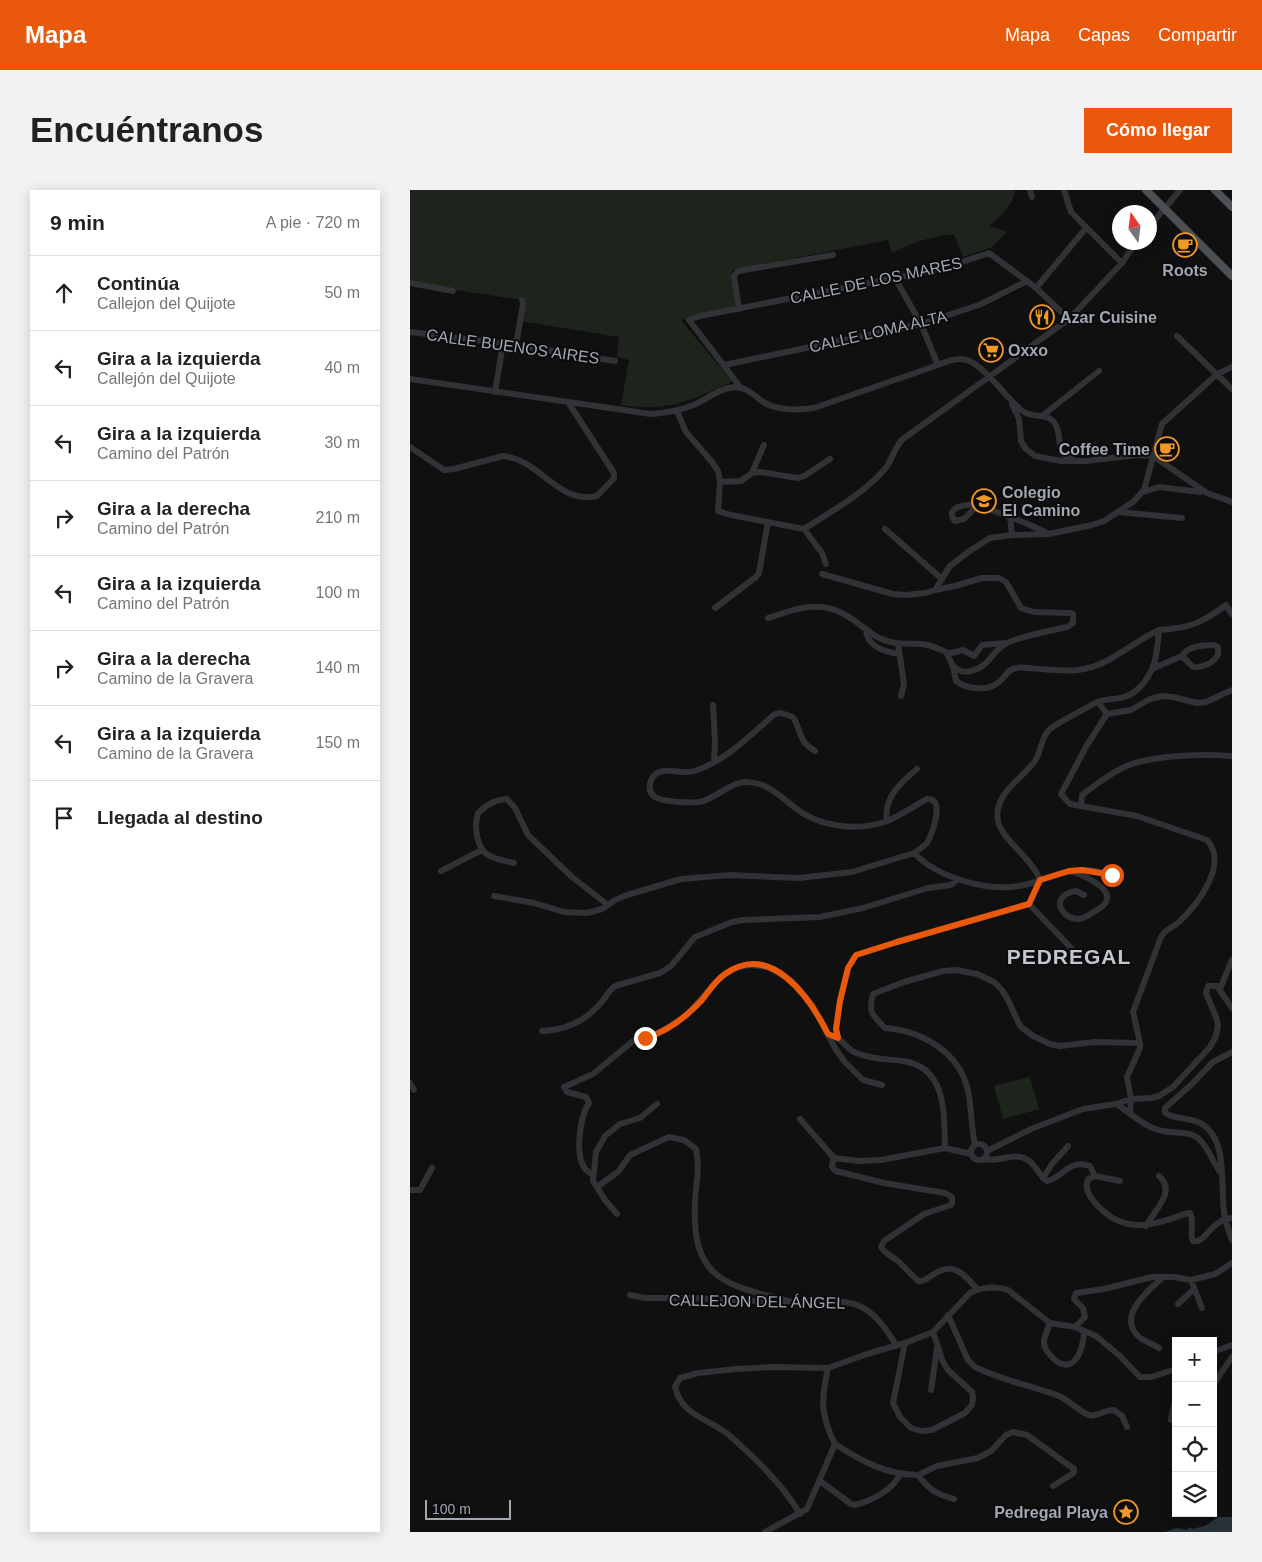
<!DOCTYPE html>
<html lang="es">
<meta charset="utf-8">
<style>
body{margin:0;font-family:Helvetica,sans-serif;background:#f2f2f2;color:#222}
.controls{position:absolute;right:15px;bottom:15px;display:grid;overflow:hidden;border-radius:0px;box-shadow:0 2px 12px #0003}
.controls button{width:45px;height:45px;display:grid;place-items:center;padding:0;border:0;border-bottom:1px solid #e0e0e0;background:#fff;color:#222;font:25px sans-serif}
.compass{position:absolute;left:702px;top:15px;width:45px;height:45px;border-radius:50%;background:#fff;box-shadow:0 2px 12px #0003;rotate:346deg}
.scale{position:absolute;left:15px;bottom:12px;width:86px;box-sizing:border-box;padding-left:5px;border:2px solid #a1a8b2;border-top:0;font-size:14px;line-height:18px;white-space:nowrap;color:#a1a8b2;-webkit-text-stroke:4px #0b0b0c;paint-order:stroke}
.stop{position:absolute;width:15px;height:15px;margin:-11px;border:4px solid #ea580c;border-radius:50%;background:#fff}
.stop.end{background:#ea580c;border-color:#fff;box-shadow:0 1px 5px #0008}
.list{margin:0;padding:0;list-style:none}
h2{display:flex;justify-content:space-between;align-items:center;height:65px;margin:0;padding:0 20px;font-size:21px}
h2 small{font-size:16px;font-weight:400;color:#767676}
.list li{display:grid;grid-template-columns:32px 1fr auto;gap:15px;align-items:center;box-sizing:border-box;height:75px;padding:0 20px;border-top:1px solid #e0e0e0}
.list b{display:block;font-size:19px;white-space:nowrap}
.list p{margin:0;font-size:16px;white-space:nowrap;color:#767676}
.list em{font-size:16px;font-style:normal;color:#767676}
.icon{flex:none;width:28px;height:28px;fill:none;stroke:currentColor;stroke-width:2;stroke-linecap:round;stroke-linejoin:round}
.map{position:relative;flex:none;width:822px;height:1342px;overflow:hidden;border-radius:0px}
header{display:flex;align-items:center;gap:30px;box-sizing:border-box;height:70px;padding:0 25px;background:#ea580c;color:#fff}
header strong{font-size:24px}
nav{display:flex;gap:28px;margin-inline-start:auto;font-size:18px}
.intro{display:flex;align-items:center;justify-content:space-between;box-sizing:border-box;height:120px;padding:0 30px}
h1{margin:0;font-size:35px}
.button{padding:12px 22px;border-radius:0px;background:#ea580c;color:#fff;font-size:18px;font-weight:700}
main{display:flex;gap:30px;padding:0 30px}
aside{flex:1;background:#fff;border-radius:0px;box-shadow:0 2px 12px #0003}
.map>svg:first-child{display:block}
</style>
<header>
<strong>Mapa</strong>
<nav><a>Mapa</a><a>Capas</a><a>Compartir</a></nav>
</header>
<div class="intro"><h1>Encuéntranos</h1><a class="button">Cómo llegar</a></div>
<main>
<aside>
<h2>9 min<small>A pie · 720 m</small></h2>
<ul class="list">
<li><svg class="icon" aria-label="ahead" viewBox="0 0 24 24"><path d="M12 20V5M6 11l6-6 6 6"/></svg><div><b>Continúa</b><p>Callejon del Quijote</p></div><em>50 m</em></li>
<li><svg class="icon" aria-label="left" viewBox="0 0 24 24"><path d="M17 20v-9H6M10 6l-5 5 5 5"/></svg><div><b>Gira a la izquierda</b><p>Callejón del Quijote</p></div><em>40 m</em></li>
<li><svg class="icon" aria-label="left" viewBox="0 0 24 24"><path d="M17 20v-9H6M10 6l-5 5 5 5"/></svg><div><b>Gira a la izquierda</b><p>Camino del Patrón</p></div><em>30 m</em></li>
<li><svg class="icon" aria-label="right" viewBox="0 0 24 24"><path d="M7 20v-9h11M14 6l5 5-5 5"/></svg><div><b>Gira a la derecha</b><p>Camino del Patrón</p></div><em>210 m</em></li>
<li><svg class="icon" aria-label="left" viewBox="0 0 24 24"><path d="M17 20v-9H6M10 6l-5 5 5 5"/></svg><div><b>Gira a la izquierda</b><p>Camino del Patrón</p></div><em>100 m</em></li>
<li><svg class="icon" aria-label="right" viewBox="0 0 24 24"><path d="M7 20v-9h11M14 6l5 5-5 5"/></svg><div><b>Gira a la derecha</b><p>Camino de la Gravera</p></div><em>140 m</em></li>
<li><svg class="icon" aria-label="left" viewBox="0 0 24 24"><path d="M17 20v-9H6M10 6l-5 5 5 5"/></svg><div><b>Gira a la izquierda</b><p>Camino de la Gravera</p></div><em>150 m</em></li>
<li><svg class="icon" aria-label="arrive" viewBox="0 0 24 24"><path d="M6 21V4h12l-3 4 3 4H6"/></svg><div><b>Llegada al destino</b></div></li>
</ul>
</aside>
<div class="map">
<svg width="822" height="1342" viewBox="0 0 822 1342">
<rect width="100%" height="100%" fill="#101011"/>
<!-- green -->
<path fill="#1c241c" d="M0,0H605C603,16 591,26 579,36L597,42L582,57L553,67L544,44C520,47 503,52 482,63L478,50L322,80L326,116L271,130L321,190L320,193C277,211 260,222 211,215L219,170L207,167L209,147L110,131L112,110L0,93Z
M620,887L629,919L593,929L584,896Z"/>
<!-- water -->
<path fill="#283237" d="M808,1327H822V1342H754C763,1340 765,1336 776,1340L780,1337L782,1339L795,1336Z"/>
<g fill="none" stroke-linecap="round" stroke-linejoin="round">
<!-- minor -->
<path stroke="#313236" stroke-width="6" d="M620,0L622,7
M654,0L661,22L712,73
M740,36L770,0
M485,88L511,134L528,175
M0,93L43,101
M626,98L676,38
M329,119L324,86L328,81L423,65
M0,142L106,155L205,171
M767,146L822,199
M106,155L113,114L112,110
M314,175L511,134L569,115L617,91
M0,189L241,224C257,223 271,220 286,214C298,208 311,198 325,197C338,197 345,207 355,213C370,221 387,220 404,218L528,175C535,172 543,169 551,169C572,169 596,210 614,222C623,228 635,223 643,231C651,239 648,254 652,264L664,270
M331,198L279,130L290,126L531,79L579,63L626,98L659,129
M85,202L93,154
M602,214L609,229L611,251L615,258L625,266L651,271H676L727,265L743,266L797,303L822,312
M267,221L276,242L302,272L308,281L310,292L308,321L321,325L394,339L412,363L416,374
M632,226L689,181
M0,257L34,280L44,279L93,266C130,269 148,315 187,306L204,288V283L158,212
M342,283L350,282L388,288L394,286L420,269
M310,292L331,291L342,283L354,255
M733,302L749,297L790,302
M568,315L554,329L545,331C533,317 558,313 568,315C592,324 616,332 639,344
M708,322L772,328
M600,326L602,345
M394,339C422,321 453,304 475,279C483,269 484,257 493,249L659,129L712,73L726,52
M475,339L532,389
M412,384L483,404L496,405L515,403L525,400L540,376L561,360L580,348L602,345L639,344L682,335L694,331L723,312L734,300L752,234L806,185L822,177
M525,400L545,396L572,388H589L596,392L611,418L624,422L659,423L663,424V433L657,437C640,441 611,446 597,453C581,461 580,477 561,481C553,483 549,481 543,476
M305,418L346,387L349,383L358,332
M358,428C391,417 415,408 445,431C454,438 465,448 477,451C491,456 505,452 518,455C525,457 531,460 536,462L543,476L546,491C557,499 578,502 589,492C595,487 598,479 606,478C610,477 614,478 618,478C634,479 651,482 668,480C701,476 720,453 749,440
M456,439C456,456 475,462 489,464
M488,454L494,494L491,506
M804,455L808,457V465C803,473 793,478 783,477L772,466C779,455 791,456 804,455Z
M537,464L553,460L564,466L572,455L596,453
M744,478L772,466
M688,512L697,524L721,520L740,509L752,506L763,507L787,513L796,512L822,500
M303,515L305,551L304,572
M697,524L677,555L651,604L660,614L671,616L672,605C688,593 706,579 725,573C753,565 793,564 822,566
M405,561C387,550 392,541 383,527L371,523L365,524C340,545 317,570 285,581C270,586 245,571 240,594C239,599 241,604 245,607C253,612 284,614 293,611C307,607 320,593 334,592C355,591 369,605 384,617C408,637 448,642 477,631C491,625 504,616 517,609C536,607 522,645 517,653C513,657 508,660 504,663C528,688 579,703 614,695C633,691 652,680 672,680C685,679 698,684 710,686
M671,616L727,626L797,650C819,674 788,714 769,732C763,738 755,739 751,747L723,822L730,853V858L717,887L721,909L720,923
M477,631C473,608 491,592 507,579
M104,673C96,671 88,670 80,666C66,660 64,636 68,623C76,615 86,609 97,609L105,618L118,645L162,687L198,715
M31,681L72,660
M663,682C678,687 715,704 687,720C681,723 676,728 669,729C664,729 659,727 655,724C644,712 653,703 666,701L674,705
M84,706L124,713L154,722L177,723L192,719L205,710L217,705L271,689L320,685L389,688L442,682L504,663
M619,714L663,760
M810,799L822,770
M132,841C155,840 174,832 189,815C195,809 198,801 205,796L250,783L261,776L285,747L322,732L333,730L410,727L453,718L518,698L541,695L548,689
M426,847C433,851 437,858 444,862C459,869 476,869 493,871C537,877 534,924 535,958
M428,848L426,839L430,811L438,778L446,765L487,752L619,714L630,690C622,668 592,650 588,631C583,604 611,590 625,571C631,563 631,547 639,540C648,532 674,520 685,513C699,506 713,513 728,499C746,482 747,464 749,440C780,438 792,433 816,415L822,424
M822,862L803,872L781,895L755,918V923C766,930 781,927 792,934C820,951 809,1001 815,1028C816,1035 820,1043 822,1050
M0,893L4,900
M706,914C721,923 735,938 753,941C766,944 780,940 790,950C799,959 803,973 811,983
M390,929L424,968
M561 962a8 8 0 1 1 16 0a8 8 0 1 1-16 0Z
M565,955C561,937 562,919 558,901C550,862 512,841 475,838C462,824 458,823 463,804L494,792L533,781L546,780L567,784L584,792L592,800L598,810L610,836L623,846L640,854L650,856L685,852L730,853
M577,961L621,939L673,919L706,914L721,909L741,908L749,906L763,897L800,857L806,846L808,835L806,827L796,803L798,796H807L822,818
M424,968C422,974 420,977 426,981L474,993L535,1003L542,1007V1013L541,1015L514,1024L474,1051L471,1057L474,1061L489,1072L508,1091C514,1092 516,1089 521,1086C543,1070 553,1083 567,1099
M424,968L449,971L471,970L535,958L561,964
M574,969C589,973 603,961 618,970C627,976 629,986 637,991C652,988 660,968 680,976L685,986
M183,985C180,983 175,980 174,977C165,963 170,926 179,913L176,907L157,902L154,897L183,884L223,851L245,845L276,826L305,793L315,784L326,778L339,775L358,777L382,791L402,815L425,858L434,871L453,890L472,895
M633,988L642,974L658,956
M710,991L685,986L678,989C674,999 680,1007 686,1014C706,1037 729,1039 757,1030C765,1028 772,1024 780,1023C785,1032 779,1042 783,1051C796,1054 801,1029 822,1028
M187,997L209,981L220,965L259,947L274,950L286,959C290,980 286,991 285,1012C281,1094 319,1095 386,1113
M0,1000H10L22,978
M207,1024L195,1010L183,991L186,962L195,946L210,934L230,928L247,914
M736,1036C744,1020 767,1002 749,986
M781,1090L792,1118
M220,1105L235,1108H281L374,1112
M384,1113C437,1112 455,1102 486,1155
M768,1114L784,1099
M538,1125L558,1170L565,1177C591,1190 622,1196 649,1206C660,1211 670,1222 679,1225C686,1228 696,1219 704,1220L712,1226L717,1237
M640,1133C638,1139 634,1146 634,1152C634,1158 637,1162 641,1166C662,1189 674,1161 674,1141
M665,1137L675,1127L673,1118L664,1109L666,1103L694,1099L742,1087H764L781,1090L805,1084L822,1073
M495,1153L483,1213L490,1227L501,1238L511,1241L522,1240L555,1223L562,1215L563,1207L562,1202L538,1180L533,1172L523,1142
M749,1158C743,1154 733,1151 728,1146C707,1125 739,1100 753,1087
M803,1162L822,1155
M803,1195L822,1167
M521,1200L527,1158
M761,1230L766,1206
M425,1254C451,1271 477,1285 508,1285C519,1300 526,1304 544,1309
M508,1285L527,1276L568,1268L581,1261L596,1245L603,1242L617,1245L664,1279V1282L662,1284L643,1296
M410,1291L441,1314L445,1315C461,1311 483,1300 490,1284
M390,1324C374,1296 344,1267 320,1246C301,1229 272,1227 265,1197L270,1188L288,1183L326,1179L363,1177L418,1178L457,1164L495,1153L523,1142L560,1103C571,1097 586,1096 598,1100L640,1133L665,1137L686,1146L710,1166L730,1187H741L766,1179
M355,1342L397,1319L425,1254C410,1224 411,1210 418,1178"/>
<!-- major -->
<path stroke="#4d5055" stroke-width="8" d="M736,0L822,86
M805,0L822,17"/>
</g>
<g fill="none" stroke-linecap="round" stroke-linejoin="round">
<!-- route -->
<path stroke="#ea580c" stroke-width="6" d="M235,848C257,842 277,826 292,810C299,801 305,791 315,784C361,751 400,808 418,844L428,848L426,839L430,811L438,778L446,765L487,752L619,714L630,690L659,681L672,680L702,685"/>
</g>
<!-- icons -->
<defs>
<g id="cafe-ring" transform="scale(1.25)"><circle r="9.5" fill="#0b0b0c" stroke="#f49825" stroke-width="1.5"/><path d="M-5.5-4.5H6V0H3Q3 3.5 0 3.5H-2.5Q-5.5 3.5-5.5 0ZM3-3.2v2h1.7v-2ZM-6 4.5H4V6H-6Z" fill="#f49825"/></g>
<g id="restaurant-ring" transform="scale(1.25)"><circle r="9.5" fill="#0b0b0c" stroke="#f49825" stroke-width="1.5"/><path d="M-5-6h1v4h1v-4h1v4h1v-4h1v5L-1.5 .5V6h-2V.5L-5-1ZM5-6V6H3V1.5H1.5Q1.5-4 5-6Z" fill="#f49825"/></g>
<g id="supermarket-ring" transform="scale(1.25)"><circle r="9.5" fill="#0b0b0c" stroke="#f49825" stroke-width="1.5"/><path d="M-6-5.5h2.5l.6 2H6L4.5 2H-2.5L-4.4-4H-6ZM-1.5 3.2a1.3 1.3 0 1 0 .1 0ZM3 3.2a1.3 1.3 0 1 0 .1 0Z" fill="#f49825"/></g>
<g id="school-ring" transform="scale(1.25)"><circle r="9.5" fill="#0b0b0c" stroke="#f49825" stroke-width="1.5"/><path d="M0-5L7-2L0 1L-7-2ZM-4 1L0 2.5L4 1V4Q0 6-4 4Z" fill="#f49825"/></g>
<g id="sight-ring" transform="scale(1.25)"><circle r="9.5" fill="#0b0b0c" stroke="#f49825" stroke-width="1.5"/><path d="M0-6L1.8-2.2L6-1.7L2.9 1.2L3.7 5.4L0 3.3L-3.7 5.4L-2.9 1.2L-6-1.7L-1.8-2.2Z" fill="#f49825"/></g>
</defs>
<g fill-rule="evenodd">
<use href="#cafe-ring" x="775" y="55"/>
<use href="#restaurant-ring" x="632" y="127"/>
<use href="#supermarket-ring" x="581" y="160"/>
<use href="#cafe-ring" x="757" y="259"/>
<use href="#school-ring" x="574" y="311"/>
<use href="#sight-ring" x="716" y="1322"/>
</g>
<g text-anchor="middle" stroke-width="4" stroke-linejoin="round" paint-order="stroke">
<!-- poi labels -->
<g font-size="16" font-weight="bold" fill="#a1a8b2" stroke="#0b0b0c" text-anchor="start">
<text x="775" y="86" text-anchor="middle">Roots</text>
<text x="650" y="133">Azar Cuisine</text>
<text x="598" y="166">Oxxo</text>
<text x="740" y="265" text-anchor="end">Coffee Time</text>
<text x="592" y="308">Colegio<tspan x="592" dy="18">El Camino</tspan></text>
<text x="698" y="1328" text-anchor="end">Pedregal Playa</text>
</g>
<!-- street labels -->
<g font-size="16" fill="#a1a8b2" stroke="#0b0b0c">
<text transform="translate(466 90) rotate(-12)" y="6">CALLE DE LOS MARES</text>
<text transform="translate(468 141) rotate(-13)" y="6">CALLE LOMA ALTA</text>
<text transform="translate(103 156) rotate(8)" y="6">CALLE BUENOS AIRES</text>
<text transform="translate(347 1111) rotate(1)" y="6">CALLEJON DEL ÁNGEL</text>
</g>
<!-- district labels -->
<g font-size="21" font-weight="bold" letter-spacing="1" fill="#c2c6ce" stroke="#0b0b0c">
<text x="659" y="774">PEDREGAL</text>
</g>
</g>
</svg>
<div class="controls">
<button>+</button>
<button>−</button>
<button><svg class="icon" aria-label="locate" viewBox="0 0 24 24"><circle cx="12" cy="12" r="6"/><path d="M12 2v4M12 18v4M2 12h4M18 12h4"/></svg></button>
<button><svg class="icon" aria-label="layers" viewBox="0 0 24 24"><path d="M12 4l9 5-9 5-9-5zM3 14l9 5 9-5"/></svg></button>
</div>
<svg class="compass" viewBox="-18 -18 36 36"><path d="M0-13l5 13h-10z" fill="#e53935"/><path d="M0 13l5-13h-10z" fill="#767676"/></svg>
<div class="scale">100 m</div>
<div class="stop" style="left:702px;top:685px"></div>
<div class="stop end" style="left:235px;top:848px"></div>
</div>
</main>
